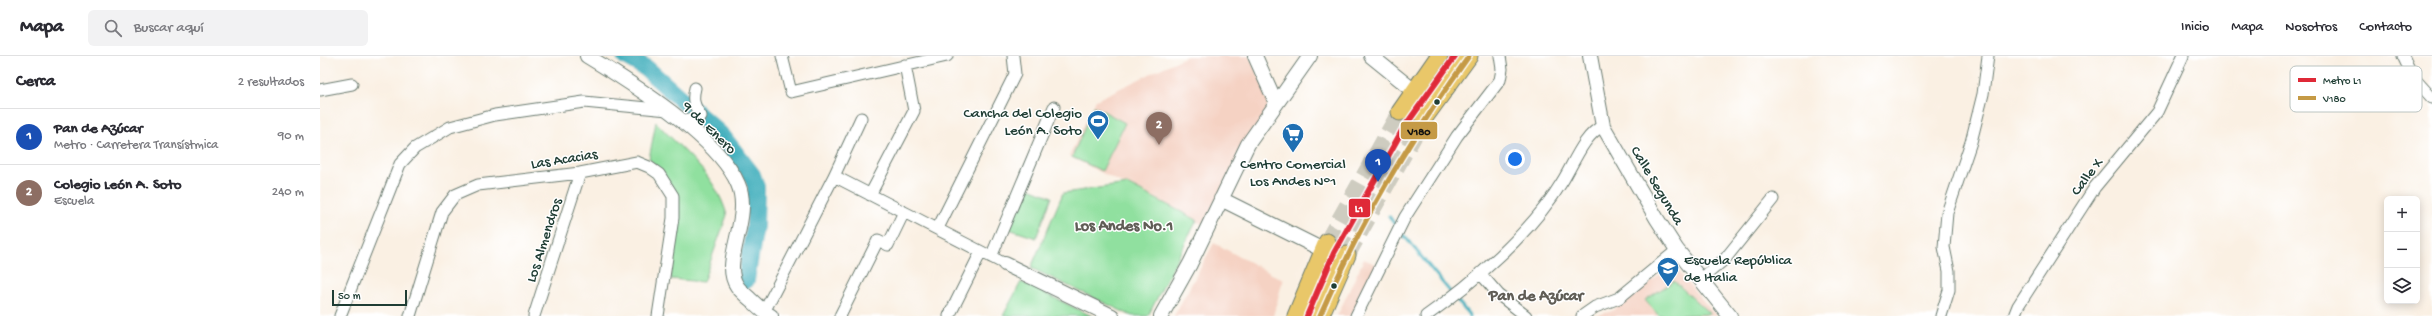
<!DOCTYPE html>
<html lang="es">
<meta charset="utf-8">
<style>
body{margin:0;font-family:"Gochi Hand",sans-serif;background:#f2f2f3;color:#2b2b33}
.controls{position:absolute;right:12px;bottom:12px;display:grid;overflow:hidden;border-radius:6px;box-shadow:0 2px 10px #0003}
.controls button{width:36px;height:36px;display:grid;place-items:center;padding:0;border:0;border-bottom:1px solid #e1e1e2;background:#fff;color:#2b2b33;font:20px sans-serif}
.scale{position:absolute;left:12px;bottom:10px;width:75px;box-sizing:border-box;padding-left:4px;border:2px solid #1f3d34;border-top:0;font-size:11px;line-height:14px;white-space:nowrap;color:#1f3d34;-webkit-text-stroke:3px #fff;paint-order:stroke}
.you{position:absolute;left:1195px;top:103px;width:14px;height:14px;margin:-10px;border:3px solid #fff;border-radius:50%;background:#1a73e8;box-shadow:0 0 0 6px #1a73e833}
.badge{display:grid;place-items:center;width:26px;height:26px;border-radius:50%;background:#ea580c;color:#fff;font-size:13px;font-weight:700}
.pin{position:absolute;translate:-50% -33px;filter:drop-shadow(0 1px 2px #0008)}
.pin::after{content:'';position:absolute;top:21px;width:14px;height:12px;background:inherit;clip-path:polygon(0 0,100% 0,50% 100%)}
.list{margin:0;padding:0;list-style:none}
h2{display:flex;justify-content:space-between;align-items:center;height:52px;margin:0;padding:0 16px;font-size:17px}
h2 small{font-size:13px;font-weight:400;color:#7c7c81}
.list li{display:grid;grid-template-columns:26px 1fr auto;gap:12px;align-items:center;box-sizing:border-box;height:56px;padding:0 16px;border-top:1px solid #e1e1e2}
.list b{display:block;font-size:15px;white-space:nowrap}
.list p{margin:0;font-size:13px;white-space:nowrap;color:#7c7c81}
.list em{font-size:13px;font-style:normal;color:#7c7c81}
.icon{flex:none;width:22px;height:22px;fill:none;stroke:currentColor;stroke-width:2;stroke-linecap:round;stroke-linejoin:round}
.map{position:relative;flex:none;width:2112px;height:260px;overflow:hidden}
header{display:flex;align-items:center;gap:24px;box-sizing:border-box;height:56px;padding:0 20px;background:#fff;border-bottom:1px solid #e1e1e2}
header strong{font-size:19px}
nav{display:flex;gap:22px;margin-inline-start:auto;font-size:14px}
.search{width:280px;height:36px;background:#f2f2f3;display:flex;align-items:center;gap:10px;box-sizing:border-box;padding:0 14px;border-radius:6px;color:#7c7c81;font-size:15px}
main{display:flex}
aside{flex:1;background:#fff}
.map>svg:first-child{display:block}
</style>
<header>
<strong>Mapa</strong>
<div class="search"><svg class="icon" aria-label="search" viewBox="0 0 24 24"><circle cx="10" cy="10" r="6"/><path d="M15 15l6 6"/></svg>Buscar aquí</div>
<nav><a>Inicio</a><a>Mapa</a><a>Nosotros</a><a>Contacto</a></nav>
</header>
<main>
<aside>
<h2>Cerca<small>2 resultados</small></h2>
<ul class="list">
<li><span class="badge" style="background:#1a4fb4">1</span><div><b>Pan de Azúcar</b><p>Metro · Carretera Transístmica</p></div><em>90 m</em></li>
<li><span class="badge" style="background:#8d6e63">2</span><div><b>Colegio León A. Soto</b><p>Escuela</p></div><em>240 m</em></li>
</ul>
</aside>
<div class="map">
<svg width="2112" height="260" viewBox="0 0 2112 260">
<rect width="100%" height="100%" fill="#fff"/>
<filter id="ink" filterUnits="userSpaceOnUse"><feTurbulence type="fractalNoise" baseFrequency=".025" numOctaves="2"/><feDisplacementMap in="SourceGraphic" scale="8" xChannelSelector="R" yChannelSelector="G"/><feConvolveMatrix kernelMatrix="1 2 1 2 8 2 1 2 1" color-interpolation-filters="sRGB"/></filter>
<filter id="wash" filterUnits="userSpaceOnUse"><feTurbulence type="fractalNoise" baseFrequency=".012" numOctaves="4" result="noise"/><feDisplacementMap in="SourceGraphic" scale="16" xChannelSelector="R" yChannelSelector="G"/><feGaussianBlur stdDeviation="0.9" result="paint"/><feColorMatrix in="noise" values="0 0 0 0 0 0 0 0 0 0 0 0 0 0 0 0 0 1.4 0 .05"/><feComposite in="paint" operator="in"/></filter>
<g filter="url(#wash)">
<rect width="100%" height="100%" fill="#faf0e3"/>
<!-- built -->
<path fill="#f5d2c3" d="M867,0H929L952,46L884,169L749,100L776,44Z
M894,187L963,224L953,260H854Z
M1044,203L1057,209L1033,260H1017Z
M1353,209L1396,260H1274L1292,255Z"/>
<!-- green -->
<path fill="#90e09f" stroke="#588e6a" d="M774,50L805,67L782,115L752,101Z
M336,66C363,96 395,117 407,159L383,226L351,223L354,183L344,117L329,103Z
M807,128L877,164L828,260H812L711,212L743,137Z
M707,131L732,141L716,182L689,173Z
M1354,225L1390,258L1339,260L1325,244Z
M701,226L772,260H683Z"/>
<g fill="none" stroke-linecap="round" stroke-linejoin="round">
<!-- stream -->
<path stroke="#40aebc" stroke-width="3" d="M1069,160L1077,172
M1081,176L1150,260"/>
<!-- river -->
<path stroke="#40aebc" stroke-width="18" d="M305,0L326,12L402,80L432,119L436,131L435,170L426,224"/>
</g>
</g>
<g filter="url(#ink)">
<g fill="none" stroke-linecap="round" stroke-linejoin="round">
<!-- primary-tunnel -->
<path stroke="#ceccc0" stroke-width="17" stroke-dasharray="17 8" stroke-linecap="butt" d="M1007,186L1080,56
M1027,199L1104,62"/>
<!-- minor casing -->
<g stroke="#6c7c71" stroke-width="13">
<path id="minor" d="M462,0L471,36L627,0
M2083,0L2093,21L2112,42
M0,34L32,28
M361,65L381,60C374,50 372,44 375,32
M514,120L685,208
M550,139L594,55L585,9
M618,172L695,18L693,0
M671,201L734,51
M1160,217L1179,239L1206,260
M1381,223L1405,203L1453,143
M444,256L514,120L541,62
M20,260L80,108L95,92L130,71L175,59L264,46L348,54
M90,260L122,156L135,139L158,129L260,117L317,106L329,111L339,118L353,140V162L338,260
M214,260L260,117
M520,260L558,184L568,189L584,156
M629,260L661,196
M1036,260L1085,161L1137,80L1180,24L1182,13L1180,0
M1106,260C1153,227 1212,176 1242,126C1253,109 1264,78 1283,70
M1262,260L1275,251L1299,242L1357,194
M1621,260L1629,234V215L1624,191L1627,157L1651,86L1663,38L1668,0
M1694,260L1698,250L1775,131L1837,56L1863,0"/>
</g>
<!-- tertiary casing -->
<g stroke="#6c7c71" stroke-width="16">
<path id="tertiary" d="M267,0C310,26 398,81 418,128C433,162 400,206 417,230C420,235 426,239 430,243C437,249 443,256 451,260
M935,0L956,47
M1051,0L1093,34
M1270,0L1283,70L1337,163L1357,194L1410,260
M901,143L1003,194
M685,208L792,260
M841,260L870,208L928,88L990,0"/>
</g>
<!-- primary casing -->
<g stroke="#6c7c71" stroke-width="19">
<path id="primary" d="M1080,56L1119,0
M1104,62L1149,0
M976,260L1007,186
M1000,260L1027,199"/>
</g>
<!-- minor -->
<use href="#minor" stroke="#fff" stroke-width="11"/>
<!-- tertiary -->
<use href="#tertiary" stroke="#fff" stroke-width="14"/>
<!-- primary -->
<use href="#primary" stroke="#e9c769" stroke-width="17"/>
<!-- bus-1 casing -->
<g stroke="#fff" stroke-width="8">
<path id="bus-1" d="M1000,260C1040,167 1090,82 1149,0"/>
</g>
<!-- bus-1 -->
<use href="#bus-1" stroke="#c59a45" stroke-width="5"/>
<!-- metro-1 casing -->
<g stroke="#fff" stroke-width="9">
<path id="metro-1" d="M987,260L1014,197L1083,73L1135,0"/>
</g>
<!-- metro-1 -->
<use href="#metro-1" stroke="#df2937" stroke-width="6"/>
</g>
</g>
<!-- icons -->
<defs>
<g id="stadium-pin" transform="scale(1.15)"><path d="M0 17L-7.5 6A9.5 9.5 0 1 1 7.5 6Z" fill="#1f6fb2" stroke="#fff"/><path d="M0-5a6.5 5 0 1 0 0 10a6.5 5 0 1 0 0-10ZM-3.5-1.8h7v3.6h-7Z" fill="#fff"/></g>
<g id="supermarket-pin" transform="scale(1.15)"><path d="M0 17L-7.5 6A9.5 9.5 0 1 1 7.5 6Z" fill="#1f6fb2" stroke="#fff"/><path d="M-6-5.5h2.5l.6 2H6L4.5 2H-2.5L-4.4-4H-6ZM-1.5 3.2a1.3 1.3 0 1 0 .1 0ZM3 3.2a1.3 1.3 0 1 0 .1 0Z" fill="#fff"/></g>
<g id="school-pin" transform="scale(1.15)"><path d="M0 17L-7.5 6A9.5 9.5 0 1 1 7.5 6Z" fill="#1f6fb2" stroke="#fff"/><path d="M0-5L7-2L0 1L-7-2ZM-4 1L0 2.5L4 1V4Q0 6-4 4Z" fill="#fff"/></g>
</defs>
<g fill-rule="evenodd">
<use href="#stadium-pin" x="778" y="65"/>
<use href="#supermarket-pin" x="973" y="78"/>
<use href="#school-pin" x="1348" y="212"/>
</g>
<!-- markers -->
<g fill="#1f3d34" stroke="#fff" stroke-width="1.5">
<circle cx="1117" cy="46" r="3.5"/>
<circle cx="1014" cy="230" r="3.5"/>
</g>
<g text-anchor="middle" stroke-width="3" stroke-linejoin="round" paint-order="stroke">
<!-- poi labels -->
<g font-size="15" fill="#1f3d34" stroke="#fff" text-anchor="end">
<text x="762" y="61">Cancha del Colegio<tspan x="762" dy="17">León A. Soto</tspan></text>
<text x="973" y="112" text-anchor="middle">Centro Comercial<tspan x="973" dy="17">Los Andes N°1</tspan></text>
<text x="1364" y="208" text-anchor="start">Escuela República<tspan x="1364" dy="17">de Italia</tspan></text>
</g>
<!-- street labels -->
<g font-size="15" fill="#1f3d34" stroke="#fff">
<text transform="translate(390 71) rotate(44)" y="5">9 de Enero</text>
<text transform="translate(244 102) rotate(-9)" y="5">Las Acacias</text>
<text transform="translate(1766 120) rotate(-53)" y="5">Calle X</text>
<text transform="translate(1338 129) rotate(59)" y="5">Calle Segunda</text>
<text transform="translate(223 184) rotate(-72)" y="5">Los Almendros</text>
</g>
<!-- neighbourhood labels -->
<g font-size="16" font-weight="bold" fill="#605d56" stroke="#fff">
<text x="804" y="174">Los Andes No.1</text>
<text x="1216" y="244">Pan de Azúcar</text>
</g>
</g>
<!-- legend -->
<rect x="1970" y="10" width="132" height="46" rx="6" fill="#fff" stroke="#bcc5c2" stroke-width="1"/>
<rect x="1978" y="22" width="18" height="4" fill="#df2937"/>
<rect x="1978" y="40" width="18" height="4" fill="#c59a45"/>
<g font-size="11" fill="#1f3d34">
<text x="2003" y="28">Metro L1</text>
<text x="2003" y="46">V180</text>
</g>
<g stroke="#fff" stroke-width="1.5">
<rect x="1080" y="65" width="38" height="19" rx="4" fill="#c59a45"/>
<rect x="1028" y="142" width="23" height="20" rx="4" fill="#df2937"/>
</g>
<g font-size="11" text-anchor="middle" font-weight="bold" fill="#fff">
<text x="1039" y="156">L1</text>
</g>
<g font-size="11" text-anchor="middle" font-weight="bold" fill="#111">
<text x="1099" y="79">V180</text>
</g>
</svg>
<div class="controls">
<button>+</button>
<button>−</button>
<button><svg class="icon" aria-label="layers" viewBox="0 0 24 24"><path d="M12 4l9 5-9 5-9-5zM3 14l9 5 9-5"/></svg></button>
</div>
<div class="scale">50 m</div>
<div class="you"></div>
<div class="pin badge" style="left:1058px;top:126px;background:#1a4fb4">1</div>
<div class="pin badge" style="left:839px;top:89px;background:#8d6e63">2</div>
</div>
</main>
